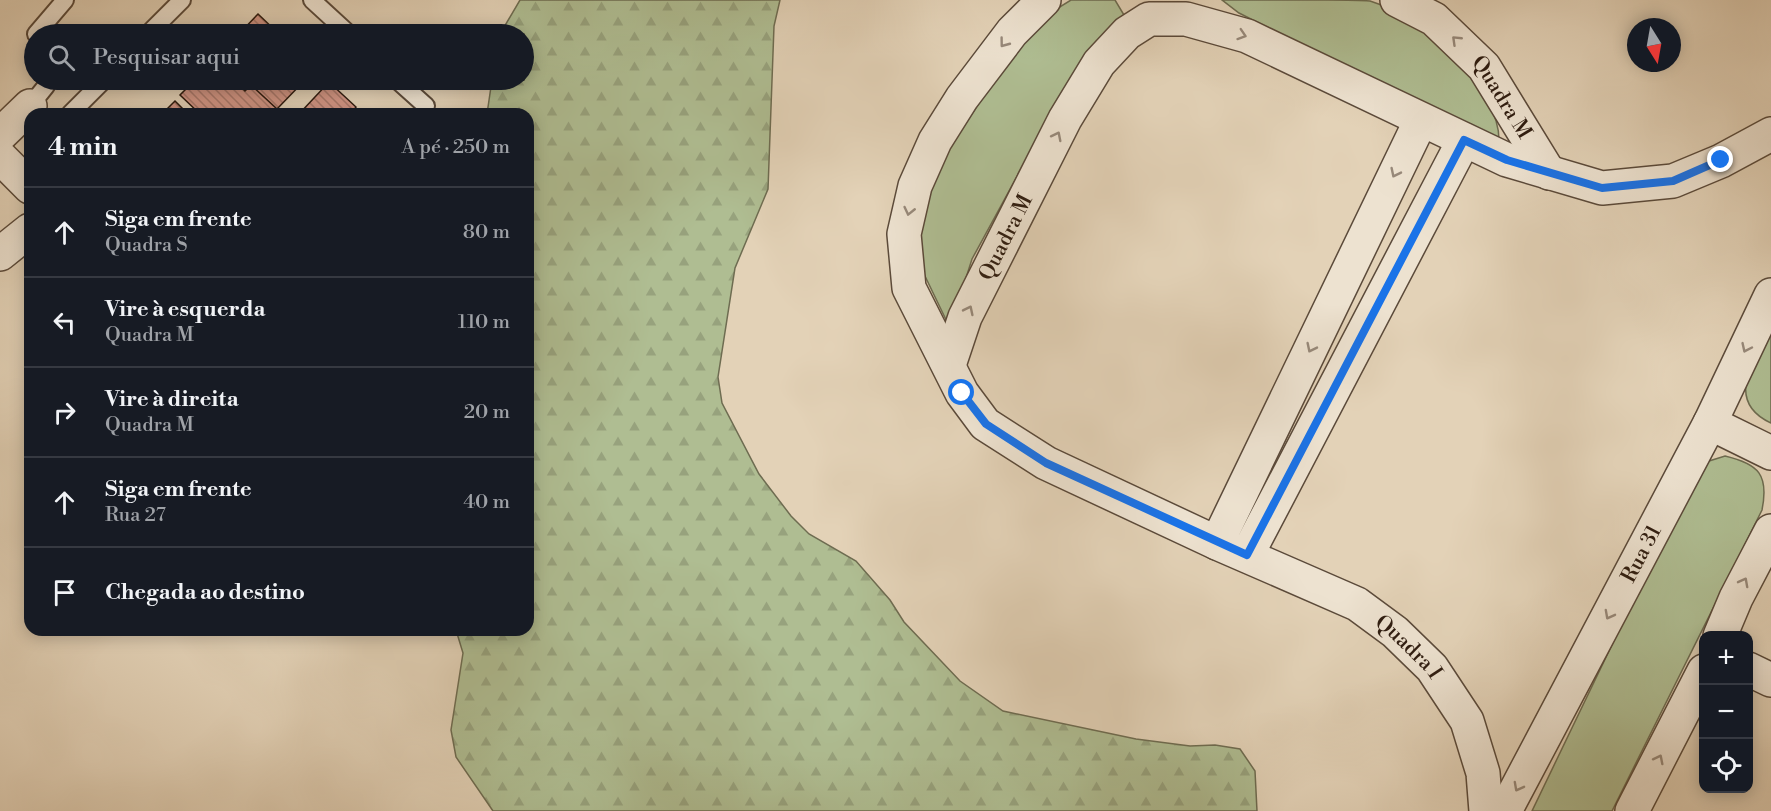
<!DOCTYPE html>
<html lang="pt">
<meta charset="utf-8">
<style>
body{margin:0;font-family:"Libre Bodoni",serif;background:#242831;color:#f1f3f6}
.controls{position:absolute;right:18px;bottom:18px;display:grid;overflow:hidden;border-radius:12px;box-shadow:0 3px 15px #0003}
.controls button{width:54px;height:54px;display:grid;place-items:center;padding:0;border:0;border-bottom:2px solid #363941;background:#171b24;color:#f1f3f6;font:30px sans-serif}
.compass{position:absolute;left:1627px;top:18px;width:54px;height:54px;border-radius:50%;background:#171b24;box-shadow:0 3px 15px #0003;rotate:169deg}
.stop{position:absolute;width:18px;height:18px;margin:-14px;border:4px solid #1a73e8;border-radius:50%;background:#fff}
.stop.end{background:#1a73e8;border-color:#fff;box-shadow:0 2px 6px #0008}
.list{margin:0;padding:0;list-style:none}
h2{display:flex;justify-content:space-between;align-items:center;height:78px;margin:0;padding:0 24px;font-size:26px}
h2 small{font-size:20px;font-weight:400;color:#9ea1a6}
.list li{display:grid;grid-template-columns:39px 1fr auto;gap:18px;align-items:center;box-sizing:border-box;height:90px;padding:0 24px;border-top:2px solid #363941}
.list b{display:block;font-size:22px;white-space:nowrap}
.list p{margin:0;font-size:20px;white-space:nowrap;color:#9ea1a6}
.list em{font-size:20px;font-style:normal;color:#9ea1a6}
.icon{flex:none;width:33px;height:33px;fill:none;stroke:currentColor;stroke-width:2;stroke-linecap:round;stroke-linejoin:round}
.map{position:relative;flex:none;width:1771px;height:811px;overflow:hidden}
.search{position:absolute;background:#171b24;box-shadow:0 3px 15px #0003;left:24px;top:24px;width:510px;height:66px;display:flex;align-items:center;gap:15px;box-sizing:border-box;padding:0 21px;border-radius:33px;color:#9ea1a6;font-size:22px}
.panel{position:absolute;background:#171b24;box-shadow:0 3px 15px #0003;left:24px;top:108px;width:510px;height:528px;border-radius:18px}
.map>svg:first-child{display:block}
</style>
<div class="map">
<svg width="1771" height="811" viewBox="0 0 1771 811">
<defs>
<pattern id="forest-firs" width="22" height="20" patternUnits="userSpaceOnUse" patternTransform="scale(1.5)"><rect width="22" height="20" fill="#afbd92"/><path d="M5 1l3.5 6h-7zM16 11l3.5 6h-7z" fill="#97a27d"/></pattern>
<pattern id="building-back-hatch" width="6" height="6" patternUnits="userSpaceOnUse" patternTransform="scale(1.5)"><rect width="6" height="6" fill="#d29685"/><path d="M-1 5l2 2M0 0l6 6M5-1l2 2" fill="none" stroke="#ab7a6b"/></pattern>
</defs>
<rect width="100%" height="100%" fill="#e3d2b7"/>
<filter id="stains"><feTurbulence type="fractalNoise" baseFrequency=".00333" numOctaves="4"/><feColorMatrix values="0 0 0 0 .2 0 0 0 0 .09 0 0 0 0 .02 0 0 0 .5 -.17"/></filter>
<radialGradient id="worn" r=".72"><stop offset=".6" stop-color="#630" stop-opacity="0"/><stop offset="1" stop-color="#630" stop-opacity=".3"/></radialGradient>
<!-- forest -->
<path fill="url(#forest-firs)" stroke="#6e6c51" stroke-width="1.5" d="M520,0H780L774,26L768,189L735,268L718,377L722,403L759,474L791,516L809,534L856,561L890,600L904,622L960,681L1003,711L1136,739L1190,746L1215,745L1240,749L1255,771L1257,811H493L456,757L451,730L463,653L456,630H528V114H487L492,80H524V34H500Z"/>
<!-- green -->
<path fill="#afbd92" stroke="#6e6c51" stroke-width="1.5" d="M1071,0H1115L1124,15L1063,92L972,259L950,328L924,274L919,232L937,166L1006,63L1045,16Z
M1222,0C1258,0 1293,0 1328,0C1341,0 1358,0 1370,1C1420,16 1502,87 1499,144L1239,13Z
M1771,325V423C1723,401 1755,358 1771,325Z
M1725,456C1759,464 1769,475 1762,510L1612,811H1532L1660,545L1706,462Z"/>
<!-- building -->
<path fill="url(#building-back-hatch)" stroke="#2e1c10" stroke-width="1.5" d="M258,14L279,34H239Z
M195,80H245L239,85L245,91L251,85L277,109L272,114H200L180,95Z
M256,80H305L277,109L251,85Z
M329,82L356,107L351,114H299Z
M175,101L188,114H162Z"/>
<g fill="none" stroke-linecap="round" stroke-linejoin="round">
<!-- lane casing -->
<g stroke="#5b4a3a" stroke-width="20">
<path id="lane" d="M312,0L349,34
M36,34L65,0
M148,34L182,0
M397,80L426,106
M30,106L46,86L47,80
M70,114L104,80"/>
</g>
<!-- street casing -->
<g stroke="#5b4a3a" stroke-width="36">
<g id="street">
<path id="s1" d="M1044,0L1012,32L962,98L935,141L915,186L904,234L909,288L962,393L985,424L1046,463L1217,543L1357,604L1395,632L1432,668L1467,721L1483,773L1486,811"/>
<path id="s2" d="M1397,0L1434,19L1484,67L1549,173"/>
<path d="M0,135L30,106"/>
<path d="M0,157L30,187"/>
<path d="M0,254L30,230"/>
<path id="s3" d="M949,365L965,317L1065,119L1099,63L1127,33L1149,19H1186L1247,36L1507,160L1602,188L1673,181L1721,161L1771,134"/>
<path d="M1710,423L1771,453"/>
<path d="M1217,543L1421,120"/>
<path d="M1247,555L1464,140"/>
<path d="M1720,636L1736,598L1771,531"/>
<path d="M1748,669L1771,680"/>
<path id="s4" d="M1505,811L1710,423L1771,295"/>
<path d="M1632,811L1704,671"/>
</g>
</g>
<!-- lane -->
<use href="#lane" stroke="#ede2d0" stroke-width="16"/>
<!-- street -->
<use href="#street" stroke="#ede2d0" stroke-width="33"/>
</g>
<!-- one-way arrows -->
<defs><path id="oneway-chevron" d="M-2-3.5L2.5 0L-2 3.5" fill="none" stroke-width="1.6" stroke-linecap="round" stroke-linejoin="round" transform="scale(1.5)"/></defs>
<g stroke="#97897a">
<use href="#oneway-chevron" transform="translate(1242 35) rotate(18)"/>
<use href="#oneway-chevron" transform="translate(1456 40) rotate(-136)"/>
<use href="#oneway-chevron" transform="translate(1004 43) rotate(127)"/>
<use href="#oneway-chevron" transform="translate(1057 136) rotate(-63)"/>
<use href="#oneway-chevron" transform="translate(1395 173) rotate(116)"/>
<use href="#oneway-chevron" transform="translate(909 211) rotate(103)"/>
<use href="#oneway-chevron" transform="translate(969 310) rotate(-64)"/>
<use href="#oneway-chevron" transform="translate(1311 348) rotate(116)"/>
<use href="#oneway-chevron" transform="translate(1746 348) rotate(115)"/>
<use href="#oneway-chevron" transform="translate(1744 582) rotate(-62)"/>
<use href="#oneway-chevron" transform="translate(1609 615) rotate(118)"/>
<use href="#oneway-chevron" transform="translate(1659 759) rotate(-63)"/>
<use href="#oneway-chevron" transform="translate(1518 787) rotate(118)"/>
</g>
<g fill="none" stroke-linecap="round" stroke-linejoin="round">
<!-- route -->
<path stroke="#1a73e8" stroke-width="8" d="M962,393L986,424L1046,463L1247,555L1464,140L1507,160L1602,188L1673,181L1721,160"/>
</g>
<g text-anchor="middle" stroke-width="4.5" stroke-linejoin="round" paint-order="stroke">
<!-- street labels -->
<g font-size="21" fill="#2e1c10" stroke="#ede2d0">
<text dy="7" stroke="none"><textPath href="#s2" startOffset="146">Quadra M</textPath></text>
<text dy="7" stroke="none"><textPath href="#s3" startOffset="140">Quadra M</textPath></text>
<text dy="7" stroke="none"><textPath href="#s4" startOffset="291">Rua 31</textPath></text>
<text dy="7" stroke="none"><textPath href="#s1" startOffset="969">Quadra I</textPath></text>
</g>
</g>
<rect width="100%" height="100%" filter="url(#stains)"/>
<rect width="100%" height="100%" fill="url(#worn)"/>
</svg>
<div class="controls">
<button>+</button>
<button>−</button>
<button><svg class="icon" aria-label="locate" viewBox="0 0 24 24"><circle cx="12" cy="12" r="6"/><path d="M12 2v4M12 18v4M2 12h4M18 12h4"/></svg></button>
</div>
<svg class="compass" viewBox="-18 -18 36 36"><path d="M0-13l5 13h-10z" fill="#e53935"/><path d="M0 13l5-13h-10z" fill="#9ea1a6"/></svg>
<div class="stop" style="left:962px;top:393px"></div>
<div class="stop end" style="left:1721px;top:160px"></div>
<div class="search"><svg class="icon" aria-label="search" viewBox="0 0 24 24"><circle cx="10" cy="10" r="6"/><path d="M15 15l6 6"/></svg>Pesquisar aqui</div>
<section class="panel">
<h2>4 min<small>A pé · 250 m</small></h2>
<ul class="list">
<li><svg class="icon" aria-label="ahead" viewBox="0 0 24 24"><path d="M12 20V5M6 11l6-6 6 6"/></svg><div><b>Siga em frente</b><p>Quadra S</p></div><em>80 m</em></li>
<li><svg class="icon" aria-label="left" viewBox="0 0 24 24"><path d="M17 20v-9H6M10 6l-5 5 5 5"/></svg><div><b>Vire à esquerda</b><p>Quadra M</p></div><em>110 m</em></li>
<li><svg class="icon" aria-label="right" viewBox="0 0 24 24"><path d="M7 20v-9h11M14 6l5 5-5 5"/></svg><div><b>Vire à direita</b><p>Quadra M</p></div><em>20 m</em></li>
<li><svg class="icon" aria-label="ahead" viewBox="0 0 24 24"><path d="M12 20V5M6 11l6-6 6 6"/></svg><div><b>Siga em frente</b><p>Rua 27</p></div><em>40 m</em></li>
<li><svg class="icon" aria-label="arrive" viewBox="0 0 24 24"><path d="M6 21V4h12l-3 4 3 4H6"/></svg><div><b>Chegada ao destino</b></div></li>
</ul>
</section>
</div>
